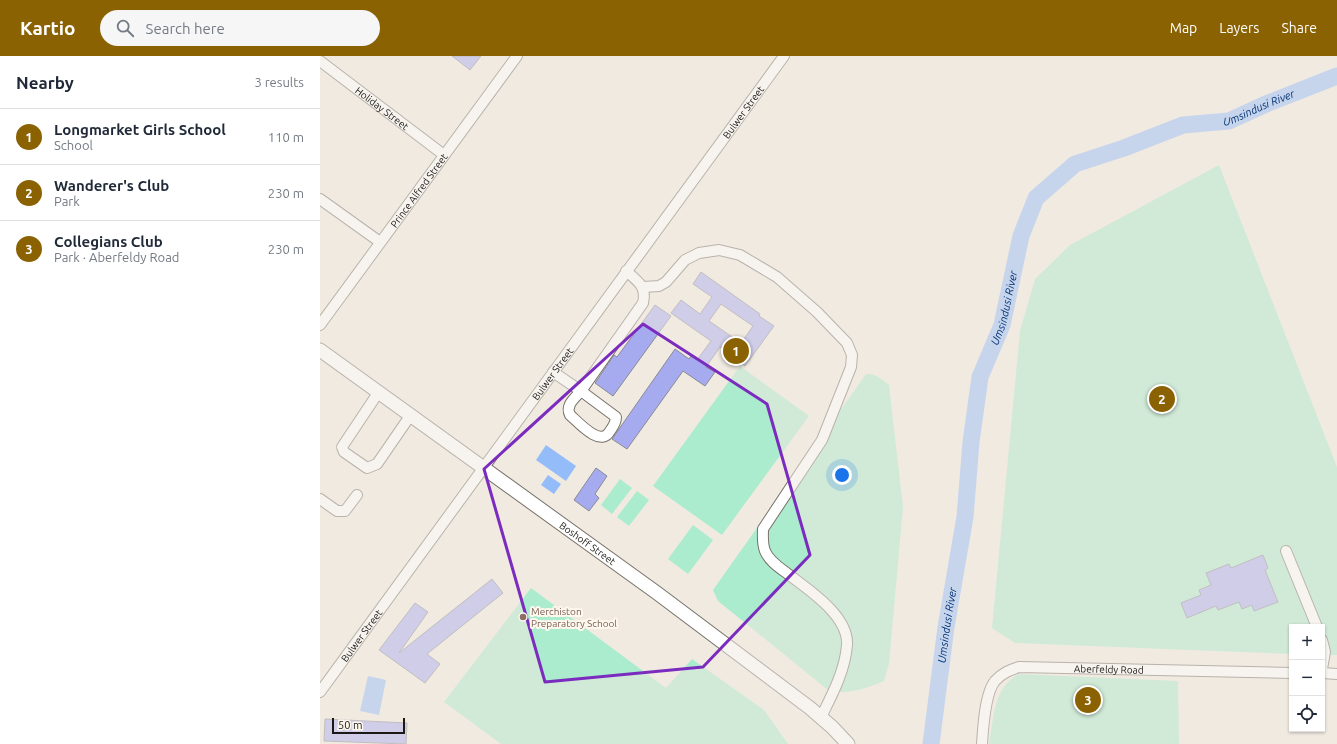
<!DOCTYPE html>
<meta charset="utf-8">
<style>
body{margin:0;font-family:Ubuntu,sans-serif;background:#f6f6f7;color:#1f2937}
.controls{position:absolute;right:12px;bottom:12px;display:grid;overflow:hidden;border-radius:0px;box-shadow:0 1px 3px #0004}
.controls button{width:36px;height:36px;display:grid;place-items:center;padding:0;border:0;border-bottom:1px solid #e0e1e3;background:#fff;color:#1f2937;font:20px sans-serif}
.scale{position:absolute;left:12px;bottom:10px;width:73px;box-sizing:border-box;padding-left:4px;border:2px solid #1b1815;border-top:0;font-size:11px;line-height:14px;white-space:nowrap;color:#1b1815;-webkit-text-stroke:3px #fff8ee;paint-order:stroke}
.you{position:absolute;left:522px;top:419px;width:14px;height:14px;margin:-10px;border:3px solid #fff;border-radius:50%;background:#1a73e8;box-shadow:0 0 0 6px #1a73e833}
.badge{display:grid;place-items:center;width:26px;height:26px;border-radius:50%;background:#8b6202;color:#fff;font-size:13px;font-weight:700}
.pin{position:absolute;translate:-50% -50%;border:2px solid #fff;box-shadow:0 1px 4px #0006}
.list{margin:0;padding:0;list-style:none}
h2{display:flex;justify-content:space-between;align-items:center;height:52px;margin:0;padding:0 16px;font-size:17px}
h2 small{font-size:13px;font-weight:400;color:#747a83}
.list li{display:grid;grid-template-columns:26px 1fr auto;gap:12px;align-items:center;box-sizing:border-box;height:56px;padding:0 16px;border-top:1px solid #e0e1e3}
.list b{display:block;font-size:15px;white-space:nowrap}
.list p{margin:0;font-size:13px;white-space:nowrap;color:#747a83}
.list em{font-size:13px;font-style:normal;color:#747a83}
.icon{flex:none;width:22px;height:22px;fill:none;stroke:currentColor;stroke-width:2;stroke-linecap:round;stroke-linejoin:round}
.map{position:relative;flex:none;width:1017px;height:688px;overflow:hidden}
header{display:flex;align-items:center;gap:24px;box-sizing:border-box;height:56px;padding:0 20px;background:#8b6202;color:#fff}
header strong{font-size:19px}
nav{display:flex;gap:22px;margin-inline-start:auto;font-size:14px}
.search{width:280px;height:36px;background:#f6f6f7;display:flex;align-items:center;gap:10px;box-sizing:border-box;padding:0 14px;border-radius:22px;color:#747a83;font-size:15px}
main{display:flex}
aside{flex:1;background:#fff}
.map>svg:first-child{display:block}
</style>
<header>
<strong>Kartio</strong>
<div class="search"><svg class="icon" aria-label="search" viewBox="0 0 24 24"><circle cx="10" cy="10" r="6"/><path d="M15 15l6 6"/></svg>Search here</div>
<nav><a>Map</a><a>Layers</a><a>Share</a></nav>
</header>
<main>
<aside>
<h2>Nearby<small>3 results</small></h2>
<ul class="list">
<li><span class="badge">1</span><div><b>Longmarket Girls School</b><p>School</p></div><em>110 m</em></li>
<li><span class="badge">2</span><div><b>Wanderer's Club</b><p>Park</p></div><em>230 m</em></li>
<li><span class="badge">3</span><div><b>Collegians Club</b><p>Park · Aberfeldy Road</p></div><em>230 m</em></li>
</ul>
</aside>
<div class="map">
<svg width="1017" height="688" viewBox="0 0 1017 688">
<rect width="100%" height="100%" fill="#f1eae1"/>
<!-- green -->
<path fill="#aaeccd" d="M899,109L1017,411V599H1002V571H972V598L695,587L672,572L700,275L715,223L750,189Z
M420,310L489,360L402,479L333,430Z
M546,318C555,317 562,323 569,329L583,451L569,608L564,625C548,632 525,640 508,634L398,545L393,534Z
M300,423L312,432L292,458L281,449Z
M317,435L329,444L309,470L297,461Z
M373,469L393,484L368,518L348,503Z
M211,532L346,632L372,603L444,654L468,688H181L124,646Z
M699,618L858,625L859,688H669C674,662 673,631 699,618Z"/>
<!-- water -->
<path fill="#94bcf9" d="M226,389L256,410L246,425L216,404Z
M228,419L241,428L234,438L221,429Z
M48,620L66,624L59,659L40,655Z"/>
<g fill="none" stroke-linecap="round" stroke-linejoin="round">
<!-- river -->
<path stroke="#94bcf9" stroke-width="17" id="s1" d="M611,688L626,571L645,461L651,386L660,321L682,269L701,180L716,142L755,108L804,92L863,69L909,65L946,48L1017,20"/>
</g>
<!-- building -->
<path fill="#a6abf0" stroke="#898a94" fill-rule="evenodd" d="M132,0H161L150,14Z
M381,216L440,258L439,260L454,270L425,310L400,291L386,311L395,316L385,330L363,315L307,393L292,383L355,293L369,303L371,300L377,304L391,285L351,257L361,244L380,258L392,241L373,228ZM401,248L433,270L421,287L389,265Z
M335,249L351,260L293,340L275,327L294,299L297,301Z
M276,412L287,420L275,438L279,442L269,455L254,444Z
M943,499L948,512L945,514L958,546L934,555L932,549L922,553L919,546L898,554L896,550L867,562L861,547L881,539L879,534L891,529L886,517L909,508L911,512Z
M172,523L183,537L107,598L120,608L105,627L59,594L95,547L108,556L79,597Z
M5,663L87,667L86,688L4,685Z"/>
<g fill="none" stroke-linecap="round" stroke-linejoin="round">
<!-- minor casing -->
<g stroke="#777169" stroke-width="12">
<g id="minor">
<path id="s2" d="M0,5L124,99"/>
<path d="M0,143L60,186"/>
<path d="M323,231L339,230L346,226L365,204L379,197L399,194L420,199L457,221L497,256L527,287L532,299L531,311L502,384L443,473C443,481 442,487 445,495C449,505 460,512 468,518C489,534 529,560 527,589C525,615 512,639 501,661"/>
<path id="s3" d="M0,269L197,0"/>
<path d="M233,316L261,335C255,342 245,349 250,359C259,367 281,392 290,375C293,371 296,367 296,361L261,335L323,247C327,231 318,225 306,215"/>
<path d="M58,337L22,391L24,396L47,412L57,408L90,360"/>
<path d="M0,443L17,455H25L37,439"/>
<path d="M966,495L997,571"/>
<path d="M1002,584L1005,596L1002,613"/>
<path d="M1002,617L1017,618"/>
<path id="s4" d="M0,636L464,0"/>
<path id="s5" d="M662,688C663,672 665,637 675,625C682,617 690,614 699,611L972,617"/>
</g>
</g>
<!-- major casing -->
<g stroke="#777169" stroke-width="15">
<g id="major">
<path id="s6" d="M0,294L337,537L490,652L512,671L528,688"/>
</g>
</g>
<!-- minor -->
<use href="#minor" stroke="#fff" stroke-width="10"/>
<!-- major -->
<use href="#major" stroke="#fff" stroke-width="13"/>
</g>
<!-- marked area -->
<path d="M0 0H1017V688H0ZM323,268L447,348L490,499L383,611L225,626L164,413Z" fill="#f1eae1" fill-opacity=".55" fill-rule="evenodd"/>
<path fill="none" stroke="#7b2cbf" stroke-width="3" stroke-linejoin="round" d="M323,268L447,348L490,499L383,611L225,626L164,413Z"/>
<!-- markers -->
<circle fill="#8d6e63" stroke="#fff8ee" stroke-width="1.5" cx="203" cy="561" r="4"/>
<g text-anchor="middle" stroke-width="4" stroke-linejoin="round" paint-order="stroke">
<!-- street labels -->
<g font-size="10" fill="#1b1815" stroke="#fff8ee">
<text dy="4" stroke="none"><textPath href="#s2" startOffset="78">Holiday Street</textPath></text>
<text dy="4" stroke="none"><textPath href="#s4" startOffset="718">Bulwer Street</textPath></text>
<text dy="4" stroke="none"><textPath href="#s3" startOffset="167">Prince Alfred Street</textPath></text>
<text dy="4" stroke="none"><textPath href="#s4" startOffset="394">Bulwer Street</textPath></text>
<text dy="4" stroke="none"><textPath href="#s6" startOffset="330">Boshoff Street</textPath></text>
<text dy="4" stroke="none"><textPath href="#s4" startOffset="70">Bulwer Street</textPath></text>
<text dy="4" stroke="none"><textPath href="#s5" startOffset="183">Aberfeldy Road</textPath></text>
</g>
<!-- education labels -->
<g font-size="10" fill="#785e54" stroke="#fff8ee" text-anchor="start">
<text x="211" y="559">Merchiston<tspan x="211" dy="12">Preparatory School</tspan></text>
</g>
<!-- water labels -->
<g font-size="11" font-style="italic" fill="#037" stroke="#fff8ee">
<text dy="4" stroke="none"><textPath href="#s1" startOffset="804">Umsindusi River</textPath></text>
<text dy="4" stroke="none"><textPath href="#s1" startOffset="444">Umsindusi River</textPath></text>
<text dy="4" stroke="none"><textPath href="#s1" startOffset="120">Umsindusi River</textPath></text>
</g>
</g>
</svg>
<div class="controls">
<button>+</button>
<button>−</button>
<button><svg class="icon" aria-label="locate" viewBox="0 0 24 24"><circle cx="12" cy="12" r="6"/><path d="M12 2v4M12 18v4M2 12h4M18 12h4"/></svg></button>
</div>
<div class="scale">50 m</div>
<div class="you"></div>
<div class="pin badge" style="left:416px;top:295px">1</div>
<div class="pin badge" style="left:842px;top:343px">2</div>
<div class="pin badge" style="left:768px;top:644px">3</div>
</div>
</main>
